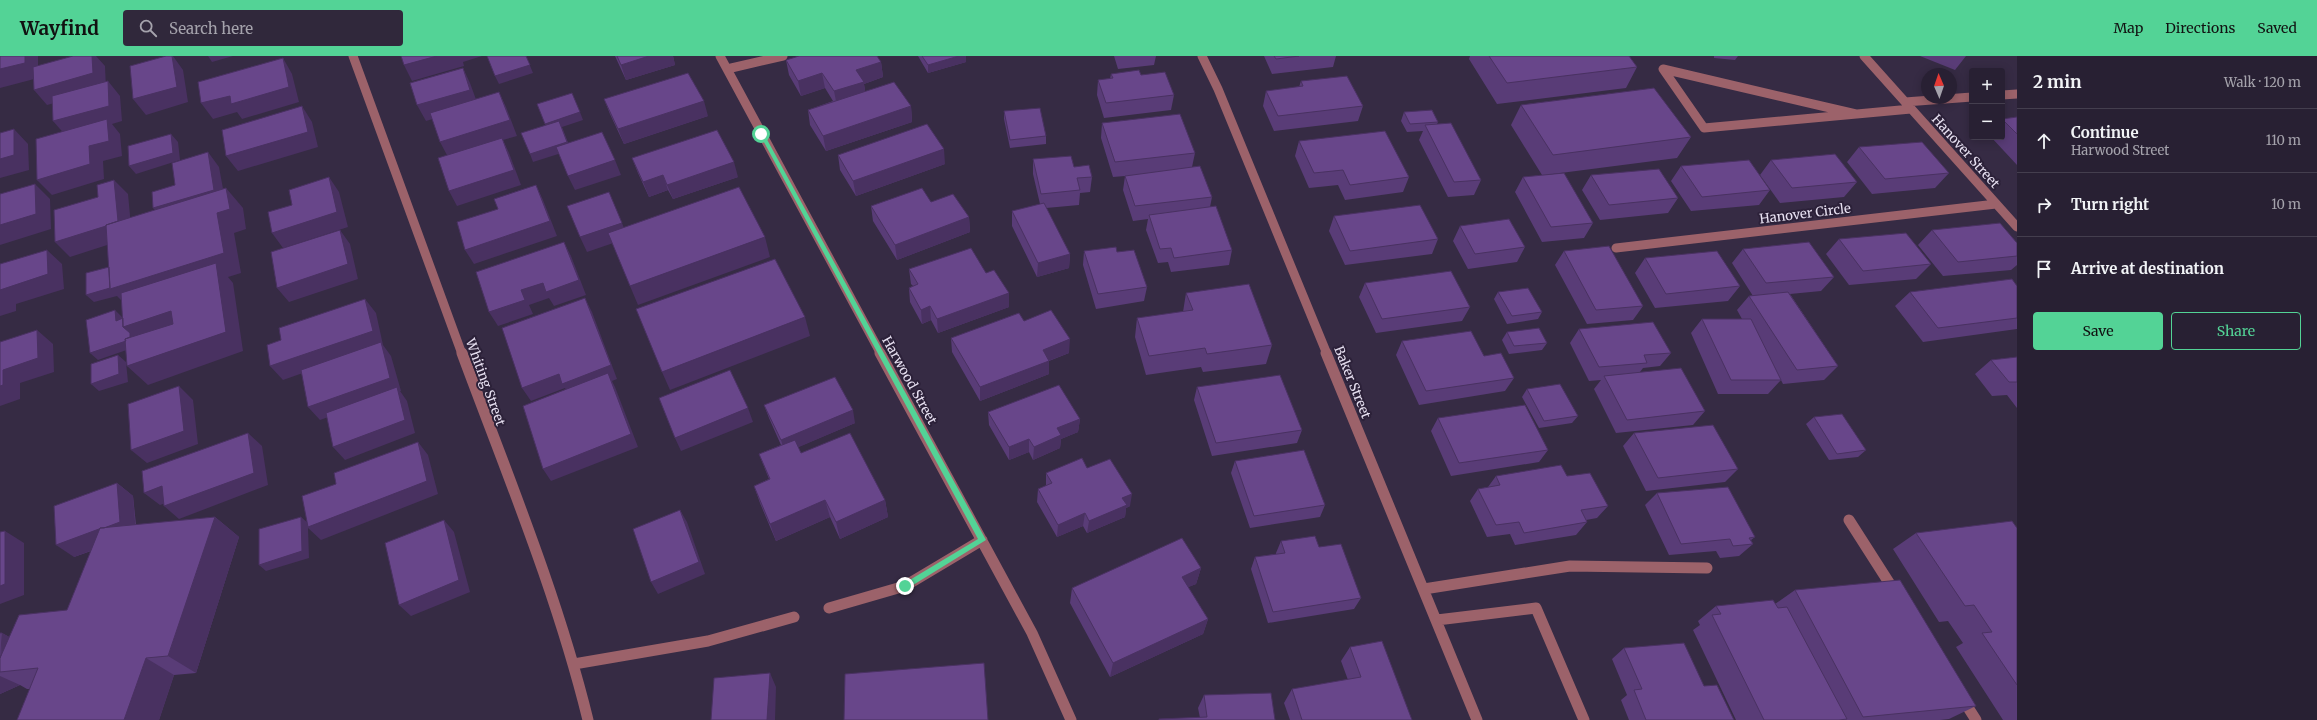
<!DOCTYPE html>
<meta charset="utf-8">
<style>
body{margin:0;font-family:Merriweather,serif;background:#30283b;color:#f1f3f6}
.controls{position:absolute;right:12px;top:12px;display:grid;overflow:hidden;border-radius:4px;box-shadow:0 2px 10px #0003}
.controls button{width:36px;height:36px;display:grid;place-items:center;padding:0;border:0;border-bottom:1px solid #443e4e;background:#282033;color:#f1f3f6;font:20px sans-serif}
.compass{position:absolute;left:1921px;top:12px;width:36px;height:36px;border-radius:50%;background:#282033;box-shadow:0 2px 10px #0003;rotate:358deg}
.stop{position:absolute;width:12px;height:12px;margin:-9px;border:3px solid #53d396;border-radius:50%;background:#fff}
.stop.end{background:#53d396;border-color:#fff;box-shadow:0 1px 4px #0008}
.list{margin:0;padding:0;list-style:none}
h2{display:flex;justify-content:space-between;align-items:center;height:52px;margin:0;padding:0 16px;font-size:17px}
h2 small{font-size:13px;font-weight:400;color:#a5a3ac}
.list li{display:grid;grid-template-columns:26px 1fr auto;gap:12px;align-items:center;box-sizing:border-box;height:64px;padding:0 16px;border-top:1px solid #443e4e}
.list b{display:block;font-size:15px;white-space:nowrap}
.list p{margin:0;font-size:13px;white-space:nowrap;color:#a5a3ac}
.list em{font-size:13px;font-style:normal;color:#a5a3ac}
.actions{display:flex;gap:8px;padding:12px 16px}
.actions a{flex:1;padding:9px 0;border:1px solid #53d396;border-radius:4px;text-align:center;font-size:14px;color:#53d396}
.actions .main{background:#53d396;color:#111}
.icon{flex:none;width:22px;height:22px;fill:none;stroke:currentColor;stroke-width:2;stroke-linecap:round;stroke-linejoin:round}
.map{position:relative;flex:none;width:2017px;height:664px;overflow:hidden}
header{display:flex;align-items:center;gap:24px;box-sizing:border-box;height:56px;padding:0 20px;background:#53d396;color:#111}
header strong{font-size:19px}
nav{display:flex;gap:22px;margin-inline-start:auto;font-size:14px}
.search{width:280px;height:36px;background:#30283b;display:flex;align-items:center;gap:10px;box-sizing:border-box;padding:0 14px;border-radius:4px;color:#a5a3ac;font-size:15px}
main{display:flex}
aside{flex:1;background:#282033}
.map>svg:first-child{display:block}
</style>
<header>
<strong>Wayfind</strong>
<div class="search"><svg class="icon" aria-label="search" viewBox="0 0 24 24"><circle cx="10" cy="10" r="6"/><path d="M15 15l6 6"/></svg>Search here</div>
<nav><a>Map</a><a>Directions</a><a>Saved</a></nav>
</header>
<main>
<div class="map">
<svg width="2017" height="664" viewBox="0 0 2017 664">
<rect width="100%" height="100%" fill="#362b44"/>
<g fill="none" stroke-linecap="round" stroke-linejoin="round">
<!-- minor-far1 -->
<path stroke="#9c626a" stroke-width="9" d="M353,0L462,298
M720,0L881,298
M1202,0L1218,33L1327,298
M1864,0L2017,171
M727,13L783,0
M2002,39L2017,38
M1905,46L1972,41
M1856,58L1663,13L1704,72L1911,53
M1616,192L1996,148"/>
<!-- minor -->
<path stroke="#9c626a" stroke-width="11" d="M462,297C507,418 557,538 588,664
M880,297L1032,577L1071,664
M1326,297L1477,664
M1849,464L1895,536
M1424,533L1570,510L1707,512
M829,552L905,530L982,484
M1437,564L1536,552L1584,664
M574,608L708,585L794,561
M1962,642L1976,664"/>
</g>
<!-- wall -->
<path fill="#593c77" d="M615,0H673L675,9L626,24Z
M918,0H966V6L928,17Z
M1114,0H1156L1154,9L1118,13Z
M1264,0H1336L1333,11L1272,18Z
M1470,0H1629L1637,11L1626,32L1497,48L1469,3Z
M1714,0H1738L1735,4L1714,2Z
M1920,0H1966L1955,14Z
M786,4L881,6L883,21L864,28L865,35L911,50L912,66L826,95L810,69L808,54L833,45L825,32L801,40L789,19Z
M1111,18L1141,19L1174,39L1171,54L1104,62L1097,39L1098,24L1110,23Z
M1301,25L1363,50L1358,65L1274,75L1263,50L1266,35L1299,31Z
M604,43L708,60L624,88L610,58Z
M1521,49L1691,81L1677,102L1545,119L1593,167L1584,182L1542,186L1515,136L1523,121L1542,119L1511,69Z
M1004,55L1046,80V88L1010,92L1004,63Z
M1404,56L1438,66L1437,68L1481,124L1474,139L1448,141L1419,84L1423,75L1407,76L1401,65Z
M2017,61V109L1991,81H2002V63Z
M1102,67L1195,97L1192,111L1212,141L1210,151L1232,194L1229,209L1171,216L1168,206L1158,207L1146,174L1148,163L1133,165L1123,134L1125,120L1113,121L1101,82Z
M1299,85L1409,121L1403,136L1345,144L1338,129L1309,132L1295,100Z
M1859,91L1949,117L1935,132L1872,138L1847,106Z
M838,99L945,108L856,140L840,114Z
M632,102L738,121L673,143L668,134L649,141L638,117Z
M1033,103L1074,111L1092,121L1090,136L1080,137L1079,149L1046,152L1070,198L1069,212L1037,221L1012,170V155L1040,148L1033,118Z
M1771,104L1857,126L1844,141L1780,147L1760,119Z
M1681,110L1770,134L1759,149L1691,155L1671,125Z
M1591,119L1678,142L1668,157L1600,164L1582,134Z
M931,146L969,161L970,176L897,204L873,165L871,150Z
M1334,160L1438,183L1432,198L1345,209L1329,175Z
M1460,170L1525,191L1517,206L1468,213L1453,185Z
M1932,174L2017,187V209L2011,214L1943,220L1918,189Z
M1839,183L1931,208L1916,223L1849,229L1826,198Z
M1743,193L1834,221L1821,235L1790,238L1838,310L1824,324L1783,328L1781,324L1768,338H1718L1691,277L1702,263H1742L1737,254L1749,240H1753L1732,207Z
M1084,195L1117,196L1147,231L1144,245L1096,253L1083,209Z
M1564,195L1643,250L1633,264L1587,268L1555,209Z
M1645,202L1740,230L1728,245L1655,252L1635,217Z
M909,213L986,217L1009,251L938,277L931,264L922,268L910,246L909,232L913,230L911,228Z
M1365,227L1470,251L1462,265L1376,277L1359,241Z
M2017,230V273L1923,286L1895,250L1910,236Z
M1498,236L1542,256L1538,263L1507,268L1494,243Z
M1186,237L1272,289L1266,308L1203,316L1201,311L1146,319L1135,281L1137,262L1183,256Z
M1024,265L1069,297L1049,305V318L980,345L952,296L951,282Z
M1579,273L1671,297L1660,310L1643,312L1640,316L1705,355L1693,369L1616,377L1594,333L1601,324L1589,325L1570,287Z
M1507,276L1547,287L1542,294L1509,298L1502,284Z
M1402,285L1484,300L1514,322L1505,335L1419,349L1396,299Z
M2017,301V352L2007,339L1992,340L1975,318L1991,304Z
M1197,331L1302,374L1297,387L1212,400L1194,344Z
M1527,333L1578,360L1572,367L1539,372L1522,341Z
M764,349L855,367L798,391L801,397L885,444L888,461L840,483L830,461L776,485L760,447L754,430L769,423L759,398L781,389L769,362Z
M988,356L1080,363L1078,376L1061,383L1060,392L1033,404L1029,396L1009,404L989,369Z
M1814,361L1866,394L1858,401L1829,404L1806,368Z
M1438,362L1548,394L1539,406L1451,420L1431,375Z
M1634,377L1738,413L1725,426L1646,435L1623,390Z
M1235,405L1325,449L1320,461L1250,472L1231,417Z
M1087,412L1130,450L1126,452L1125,461L1087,477L1083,470L1057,481L1037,446L1038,433L1046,430V417Z
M1496,420H1567L1608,450L1597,462L1586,464L1587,466L1576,479L1515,489L1510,478L1487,481L1470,445L1478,433L1488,431Z
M117,427L133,440L136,469L215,461L239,481L196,617L174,619L159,664H17L30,633H27L20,629L0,638V577H2L9,581L67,554L91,495L74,501Z
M1657,437L1755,481L1751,484L1753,488L1739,500L1720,502L1716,495L1669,499L1645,449Z
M2017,472V664H2003L1956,591L1963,587L1948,565L1939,566L1893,493L1916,477Z
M1281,485L1319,491L1361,542L1354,553L1268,567L1251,513L1255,501L1276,498V497Z
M1201,512L1196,528L1188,531L1208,563L1203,578L1110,621L1070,547L1072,532Z
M1795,534L1976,650L1949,663L1940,664H1736L1693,574L1700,569L1698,565L1716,550L1775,548Z
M1350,591L1412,664H1290L1284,647L1292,633L1348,624L1341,605Z
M1624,592L1704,630L1734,664H1629L1621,644L1627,639L1612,603Z
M1204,639L1275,664H1159V663L1200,662L1198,652Z"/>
<!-- shaded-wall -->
<path fill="#493161" d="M25,0H38V22L0,32V13Z
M92,0H96L105,10L106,33L47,49L34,34Z
M172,0H173L183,14L188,46L146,59L133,43Z
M208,0H233L212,6Z
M437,0H482L463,6L464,10L412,25L404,9Z
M526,0L533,17L499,28L495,20Z
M649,0H673L675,9L626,24L621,9Z
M959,0H966V6L928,17V9Z
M283,2L292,18L299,46L242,63L237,56L213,63L201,47Z
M881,6L883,21L864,28L866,41L837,50L834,35L856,14Z
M463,12L470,27L478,49L426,65L417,49Z
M822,17L825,32L801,40L798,25Z
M108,25L120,40L122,65L112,68L120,78L122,100L103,105L104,123L52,139L37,124L89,90L67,81L53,65Z
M499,36L506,51L517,80L503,84L509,97L521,129L457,150L449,135L448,101L440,86Z
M704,45L708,60L624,88L618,73Z
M302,50L312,66L318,91L238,115L226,100Z
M911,50L912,66L826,95L823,80Z
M580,56L583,64L562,71L571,94L533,106L530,98L548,76L545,68Z
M14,73L28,88L29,114L0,122V103Z
M171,78L178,86L180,104L136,118L129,110Z
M944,93L945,108L856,140L853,125Z
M208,96L219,111L226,149L167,167L153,152Z
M615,104L621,119L575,134L568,120Z
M734,106L738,121L673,143L667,129Z
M663,119L668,134L649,141L643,126Z
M329,121L339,136L348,171L283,192L272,177Z
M114,124L128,138L132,181L70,201L55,186Z
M35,128L50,143L51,173L0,189V169Z
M536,129L543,144L557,180L474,208L465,194Z
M226,132L243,152L246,173L234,177L241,217L228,221L233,227L243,295L148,329L127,310L226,276L218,224L130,253L117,240L94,246L86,239L217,157Z
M969,161L970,176L897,204L895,189Z
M622,167L628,182L587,196L580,181Z
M340,174L350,188L358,223L289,246L277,232Z
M765,181L770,201L638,249L630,230Z
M564,186L571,200L586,239L554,250L549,242L529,249L533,258L498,270L489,256L521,234L543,227Z
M47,194L62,208L64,233L16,248V255L0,260V234Z
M1070,198L1069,212L1037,221L1038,207Z
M1009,237V251L938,277L937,263Z
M585,242L592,256L617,323L612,325L615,331L638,391L551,425L543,413L570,341L565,332L531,345L522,332Z
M365,243L376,257L383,289L391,300L401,335H400L407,345L415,377L345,404L333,391L398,336L320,364L308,351L382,289L283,324L270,310Z
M930,250L931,264L922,268L921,254Z
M115,254L122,261L171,255L190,275L138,290L98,304L90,297L116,265Z
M805,261L810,280L670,334L662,316Z
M37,274L53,288L54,316L20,327V343L0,350V330L3,314Z
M1070,283L1069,297L1048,305H1049V318L980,345V331L1043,294Z
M118,299L126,306L128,326L99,335L91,328Z
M179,330L193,344L198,388L147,407L131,394Z
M748,352L753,366L681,395L675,382Z
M853,354L855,367L785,397L781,384Z
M1080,363L1078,376L1061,383L1060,392L1033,404L1034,391L1057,372Z
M248,377L262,390L268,429L179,463L164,450Z
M1029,383V396L1009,404V391Z
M418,386L428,399L438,438L321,484L308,472L309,502L266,515L259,509L301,461L308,467Z
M117,427L133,440L136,478L74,501L56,489Z
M162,430L177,443L160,449L144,437Z
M1132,438L1130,450L1126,452L1125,461L1087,477L1089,465L1122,442Z
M825,444L830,461L776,485L770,468Z
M885,444L888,461L840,483L836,466Z
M680,454L687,466L705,518L658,538L651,526Z
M1085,457L1083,470L1057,481L1058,469Z
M215,461L239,481L196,617L168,600Z
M444,464L454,476L470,536L411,560L399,549Z
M5,475L24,487V539L0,548V530Z
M1201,512L1196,528L1177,536L1182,521Z
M1208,563L1203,578L1110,621L1113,607Z
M2,577L21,587L1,616Z
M146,602L174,619L159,664H124Z
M770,617L776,631L775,664H767Z
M0,620L20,629L0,638Z"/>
<!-- building -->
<path fill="#68468a" stroke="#493161" d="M0,0H25V7L0,13Z
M73,0H92L93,17L34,34L33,11Z
M166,0H172L177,31L133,43L130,10Z
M401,0H437L404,9Z
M487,0H526L530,9L495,20Z
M617,0H649L621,9Z
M799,0H877L881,6L856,14L864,26L834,35L822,17L798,25L786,4Z
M922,0H959L928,9Z
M1274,0H1299L1276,3Z
M1489,0H1629L1637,11L1507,27Z
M283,2L289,31L231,48L230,40L201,47L198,26Z
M463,12L470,34L417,49L410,27Z
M1139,14L1141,19L1165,16L1174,39L1106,47L1098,24L1113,22L1111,18Z
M688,17L704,45L618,73L604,43Z
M1347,20L1363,50L1278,60L1266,35L1303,30L1301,25Z
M108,25L109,50L53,65L52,40Z
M894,26L911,50L823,80L808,54Z
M1654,32L1691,81L1553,99L1521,49Z
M499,36L510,64L440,86L430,57Z
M572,37L580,56L545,68L537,48Z
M302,50L308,76L226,100L222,74Z
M1040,52L1046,80L1010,84L1004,55Z
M1432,54L1438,66L1410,68L1404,56Z
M1180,58L1195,97L1115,106L1102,67Z
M2017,61V78L2002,63Z
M107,63L109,85L89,90L90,108L37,124L36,83Z
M559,65L567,86L530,98L521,77Z
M1451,67L1481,124L1454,126L1425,69Z
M927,68L944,93L853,125L838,99Z
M14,73V99L0,103V77Z
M717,74L734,106L667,129L663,119L643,126L632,102Z
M1385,75L1409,121L1350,129L1343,114L1314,117L1299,85Z
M602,76L615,104L568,120L556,91Z
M171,78L173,97L129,110L128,90Z
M502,82L514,114L449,135L438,102Z
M1922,86L1949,117L1885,123L1859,91Z
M208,96L214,134L153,152L152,136L175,129L172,107Z
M1835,98L1857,126L1792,132L1771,104Z
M1071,100L1074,111L1089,109L1092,121L1077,122L1080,134L1041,138L1033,103Z
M1749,104L1770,134L1702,141L1681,110Z
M1200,110L1212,141L1135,150L1125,120Z
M1659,113L1678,142L1609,149L1591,119Z
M1564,117L1593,167L1551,171L1523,121Z
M329,121L337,156L272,177L268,156L292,149L289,134Z
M114,124L118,165L106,169V170L55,186L54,154L98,141L97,129Z
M35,128L36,158L0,169V138Z
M536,129L550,165L465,194L457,166L498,153L494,143Z
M739,131L765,181L630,230L608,177Z
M226,132L230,153L217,157L224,197L110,233L106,169Z
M922,132L931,146L953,138L969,161L895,189L871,150Z
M609,136L622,167L580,181L567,150Z
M1044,147L1070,198L1038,207L1012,155Z
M1420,149L1438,183L1350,195L1334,160Z
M1216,150L1232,194L1174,202L1171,192L1160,193L1149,159Z
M1509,163L1525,191L1475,198L1460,170Z
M2000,167L2017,187V200L1958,206L1932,174Z
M340,174L348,208L277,232L271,196Z
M1906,177L1931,208L1863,215L1839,183Z
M564,186L579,224L546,236L543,227L521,234L525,244L489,256L476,216Z
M1809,186L1834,221L1766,227L1743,193Z
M1609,190L1643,250L1596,254L1564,195Z
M1116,191L1117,196L1134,194L1147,231L1098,238L1084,195Z
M971,192L986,217L994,214L1009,237L937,263L930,250L921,254L909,232L918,228L909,213Z
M47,194L48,218L0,234V208Z
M1717,195L1740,230L1666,238L1645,202Z
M775,203L805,261L662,316L636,253Z
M216,207L226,276L127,310L125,283L173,268L171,255L123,271L121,237Z
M109,211L110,232L86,239V217Z
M1451,215L1470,251L1382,263L1365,227Z
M2012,223L2017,230V262L1938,272L1910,236Z
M1249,228L1272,289L1207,298L1205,292L1149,300L1137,262L1193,254L1186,237Z
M1528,232L1542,256L1512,260L1498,236Z
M1788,236L1838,310L1797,314L1749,240Z
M585,242L611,309L562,328L559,318L522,332L502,272Z
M365,243L373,275L270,310L267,289L281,284L279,272Z
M115,254L116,265L123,262V271L130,277V281L125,283L126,285L90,297L86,264Z
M1051,254L1070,283L1043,294L1049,305L980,331L951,282L1019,257L1024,265Z
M1702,263H1751L1781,324H1731Z
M1653,266L1671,297L1644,299L1647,307L1599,311L1579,273Z
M1539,272L1547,287L1514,290L1507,276Z
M37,274L38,302L3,314V329L0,330V286Z
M1471,275L1484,300L1501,297L1514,322L1426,335L1402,285Z
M381,286L390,322L308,351L301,314Z
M118,299L119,318L91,328V308Z
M2017,301V326H2009L1991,304Z
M1681,312L1705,355L1627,364L1604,320Z
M730,314L748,352L675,382L659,342Z
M608,317L631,378L543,413L523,350Z
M1280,319L1302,374L1216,387L1197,331Z
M835,321L853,354L781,384L764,349Z
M1560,328L1578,360L1544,365L1527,333Z
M1059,329L1080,363L1057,372L1061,379L1034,391L1029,383L1009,391L988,356Z
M179,330L184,375L131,394L128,348Z
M397,331L405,364L333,391L326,357Z
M1525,349L1548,394L1459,407L1438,362Z
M1842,358L1866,394L1837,398L1814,361Z
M1713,369L1738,413L1658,422L1634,377Z
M248,377L254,417L164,450L162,430L144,437L142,415Z
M850,377L885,444L836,466L825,444L770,468L754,430L770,423L759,398L795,384L801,397Z
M418,386L427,425L308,471L302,440L336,428L334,417Z
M1304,394L1325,449L1254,460L1235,405Z
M1082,402L1087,412L1110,403L1132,438L1122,442L1127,449L1089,465L1085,457L1058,469L1038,433L1052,427L1046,417Z
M1561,409L1567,420L1590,417L1608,450L1581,454L1587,466L1524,477L1519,466L1496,469L1478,433L1500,429L1496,420Z
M117,427L120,466L104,472H100L99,473L56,489L54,450Z
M1728,431L1755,481L1749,482L1753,488L1733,490L1730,483L1681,488L1657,437Z
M680,454L699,506L651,526L633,473Z
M215,461L168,600L146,602L124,664H17L38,612L0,616V602L19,559L67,554L100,472Z
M301,461L302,495L259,509V473Z
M444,464L459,524L399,549L385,487Z
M2012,465L2017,472V629L1982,577L1992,576L1974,549L1965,550L1916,477Z
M5,475V528L0,530V476Z
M1315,480L1319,491L1341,488L1361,542L1273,556L1255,501L1285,497L1281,485Z
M1182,482L1201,512L1182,521L1208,563L1113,607L1072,532Z
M1900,524L1976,650L1863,661L1795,534Z
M1773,544L1778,552L1787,551L1847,663L1839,664H1764L1712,559L1721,558L1716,550Z
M0,577H2L1,599L0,602Z
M1382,585L1412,664H1302L1292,633L1361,621L1350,591Z
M1684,587L1704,630L1717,629L1734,664H1646L1634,634L1642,633L1624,592Z
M984,607L988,664H844L845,618Z
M770,617L767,664H711L714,622Z
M1271,637L1275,664H1159V663L1207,661L1204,639Z"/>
<!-- route -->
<path fill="#53d396" d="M759,77L764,78L986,484L905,534L901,530L903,528L978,483Z"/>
<g text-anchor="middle" stroke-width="4" stroke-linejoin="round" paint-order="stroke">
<!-- street labels -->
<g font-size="13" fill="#e7e0f1" stroke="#2c2139">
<text transform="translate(1966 95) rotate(48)" y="5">Hanover Street</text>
<text transform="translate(1805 157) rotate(-7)" y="5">Hanover Circle</text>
<text transform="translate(910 324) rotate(61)" y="5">Harwood Street</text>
<text transform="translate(486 326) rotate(70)" y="5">Whiting Street</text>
<text transform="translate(1353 326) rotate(68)" y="5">Baker Street</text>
</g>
</g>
</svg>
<div class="controls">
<button>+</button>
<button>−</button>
</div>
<svg class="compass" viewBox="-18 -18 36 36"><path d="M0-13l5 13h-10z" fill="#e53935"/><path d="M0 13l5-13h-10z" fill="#a5a3ac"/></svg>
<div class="stop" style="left:761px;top:78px"></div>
<div class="stop end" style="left:905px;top:530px"></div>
</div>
<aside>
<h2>2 min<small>Walk · 120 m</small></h2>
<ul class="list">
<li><svg class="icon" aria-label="ahead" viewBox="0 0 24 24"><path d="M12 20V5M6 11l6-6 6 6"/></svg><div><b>Continue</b><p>Harwood Street</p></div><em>110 m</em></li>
<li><svg class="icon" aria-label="right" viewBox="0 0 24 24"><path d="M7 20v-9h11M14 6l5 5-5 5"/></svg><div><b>Turn right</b></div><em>10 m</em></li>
<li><svg class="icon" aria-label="arrive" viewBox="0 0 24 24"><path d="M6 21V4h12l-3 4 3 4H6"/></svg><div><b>Arrive at destination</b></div></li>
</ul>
<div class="actions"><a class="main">Save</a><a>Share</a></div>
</aside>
</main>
